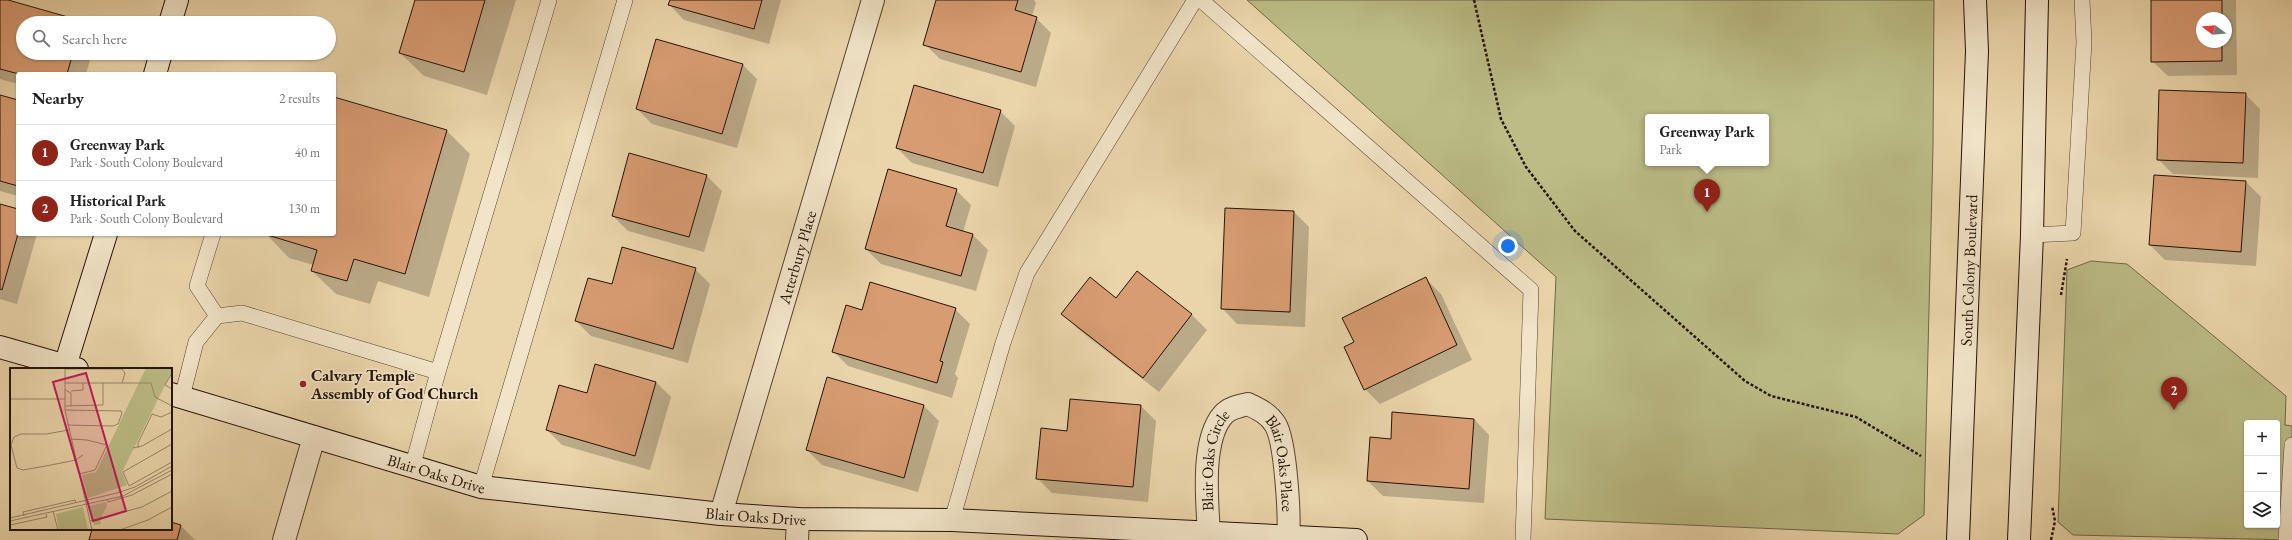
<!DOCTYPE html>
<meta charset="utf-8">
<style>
body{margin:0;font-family:"EB Garamond",serif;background:#f2f2f2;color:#222}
.controls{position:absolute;right:12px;bottom:12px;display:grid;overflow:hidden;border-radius:4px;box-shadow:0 1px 3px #0004}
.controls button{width:36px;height:36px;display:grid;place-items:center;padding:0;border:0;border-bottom:1px solid #e0e0e0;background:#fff;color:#222;font:20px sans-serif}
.compass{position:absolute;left:2196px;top:12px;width:36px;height:36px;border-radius:50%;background:#fff;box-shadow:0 1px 3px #0004;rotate:286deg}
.you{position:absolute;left:1508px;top:246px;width:14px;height:14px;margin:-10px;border:3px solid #fff;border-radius:50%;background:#1a73e8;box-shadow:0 0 0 6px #1a73e833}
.badge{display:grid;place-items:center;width:26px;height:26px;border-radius:50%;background:#8f2418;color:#fff;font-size:13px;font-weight:700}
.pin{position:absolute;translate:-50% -33px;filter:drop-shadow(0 1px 2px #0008)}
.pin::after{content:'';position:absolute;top:21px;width:14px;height:12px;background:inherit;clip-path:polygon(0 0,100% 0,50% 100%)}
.popup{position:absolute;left:1645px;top:114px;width:124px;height:52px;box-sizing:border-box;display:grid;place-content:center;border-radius:4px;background:#fff;filter:drop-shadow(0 1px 3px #0005);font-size:13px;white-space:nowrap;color:#767676}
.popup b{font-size:15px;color:#222}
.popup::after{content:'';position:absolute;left:50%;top:100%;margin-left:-8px;border:8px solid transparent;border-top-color:#fff}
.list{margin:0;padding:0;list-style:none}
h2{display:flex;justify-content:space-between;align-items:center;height:52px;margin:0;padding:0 16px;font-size:17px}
h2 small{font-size:13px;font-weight:400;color:#767676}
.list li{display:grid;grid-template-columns:26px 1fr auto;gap:12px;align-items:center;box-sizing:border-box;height:56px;padding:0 16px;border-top:1px solid #e0e0e0}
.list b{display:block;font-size:15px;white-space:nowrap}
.list p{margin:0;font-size:13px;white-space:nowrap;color:#767676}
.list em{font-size:13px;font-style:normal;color:#767676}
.icon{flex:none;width:22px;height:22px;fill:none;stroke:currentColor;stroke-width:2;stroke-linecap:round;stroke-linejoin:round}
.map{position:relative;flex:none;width:2292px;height:540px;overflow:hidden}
.search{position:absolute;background:#fff;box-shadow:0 1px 3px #0004;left:16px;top:16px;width:320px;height:44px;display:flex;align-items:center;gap:10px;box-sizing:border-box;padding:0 14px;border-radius:22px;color:#767676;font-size:15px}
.panel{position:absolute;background:#fff;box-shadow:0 1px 3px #0004;left:16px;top:72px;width:320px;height:164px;border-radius:4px}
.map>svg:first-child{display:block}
</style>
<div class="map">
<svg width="2292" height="540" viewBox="0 0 2292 540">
<rect width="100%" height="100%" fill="#ead5aa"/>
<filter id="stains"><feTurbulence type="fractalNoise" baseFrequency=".005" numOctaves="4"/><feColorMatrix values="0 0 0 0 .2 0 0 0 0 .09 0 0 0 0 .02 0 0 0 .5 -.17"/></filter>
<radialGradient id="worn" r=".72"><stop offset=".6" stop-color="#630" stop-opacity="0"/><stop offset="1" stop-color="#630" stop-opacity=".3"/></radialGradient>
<!-- green -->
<path fill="#bbbc86" stroke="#6f6747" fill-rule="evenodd" d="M1247,0H1934L1933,146L1924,515L1898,534L1545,519L1556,277ZM1648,117H1766V163H1648Z
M2091,261L2127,264L2286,396L2285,425L2292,426V540L2073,535L2058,522L2067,270ZM2247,423H2277V525H2247Z"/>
<!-- shadow -->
<path fill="#0003" fill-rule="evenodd" d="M0,0L82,22L23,23V53H92L86,74H18V84L0,79Z
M416,0H516L487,95L424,76L400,53Z
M671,0H781L769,44L684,20L669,4Z
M937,0H1034L1036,3L1032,16L1036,18L1051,33L1036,87L940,59L925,44Z
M2152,0H2236L2237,75L2168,76L2152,61ZM2202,18H2226V42H2202Z
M742,64L757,79L737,148L652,124L637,109Z
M2245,94L2260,109L2258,178L2173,174L2158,159Z
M0,96L18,101V196L0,191Z
M334,98L447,131L470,154L429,297L378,281L370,304L336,294L312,271L314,265L289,258L266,234H334Z
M1000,111L1015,126L998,187L912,163L897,148Z
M707,176L722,191L704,252L628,231L613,216Z
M2155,176L2246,182L2261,197L2256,266L2165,260L2150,245Z
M956,190L971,205L963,232L973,235L988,250L976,291L881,264L866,249Z
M0,205L18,210V234H37L17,304L0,299Z
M1294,212L1309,227L1305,327L1237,324L1222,308Z
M695,269L710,284L688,363L591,336L576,321L612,286Z
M1137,272L1192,315L1207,330L1159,392L1078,329L1063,314L1117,299Z
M1426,279L1441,294L1472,360L1380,404L1365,389L1345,348L1355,343Z
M955,309L970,324L955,374L958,378L952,398L848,366L833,351L862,311Z
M828,378L924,406L939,421L918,492L822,465L807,450Z
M656,382L671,397L650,470L562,445L547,430L587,394Z
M1141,406L1156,421L1148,502L1052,493L1037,478L1068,432Z
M1474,419L1489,435L1484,503L1383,496L1368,481L1392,440Z
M171,523L181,526L195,540H90L93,529H171Z"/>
<!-- building -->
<path fill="#d89c72" stroke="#231208" d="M0,0H8L82,21L23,23V53H73L67,74H19L0,69Z
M415,0H485L464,72L399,53Z
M670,0H762L754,29L668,5Z
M936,0H1018L1015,10L1037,17L1021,72L923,45Z
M2151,0H2222V18H2202V42H2222V61L2151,62Z
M656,39L743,64L722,134L636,109Z
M914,85L1001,110L983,173L896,148Z
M2159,90L2246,93L2243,163L2157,160Z
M0,95L18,100V186L0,181Z
M334,97L447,130L405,274L354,259L347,281L311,271L317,250L264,234H334Z
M629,153L707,175L689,237L612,216Z
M888,169L957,189L946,226L973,234L961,276L865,249Z
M2154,175L2246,181L2241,252L2149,245Z
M0,204L18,209V234L2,290L0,289Z
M1225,208L1294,211L1290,312L1221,309Z
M622,247L696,268L673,349L575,321L588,278L612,284Z
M1137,271L1192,314L1143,378L1061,314L1090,277L1116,298Z
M1426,277L1457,345L1364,390L1344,347L1354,342L1342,318Z
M870,282L956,308L940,361L943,362L937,383L832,352L846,305L862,310Z
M595,364L656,382L635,456L546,430L559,385L587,393Z
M827,377L924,405L904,478L806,450Z
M1070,399L1141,405L1133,487L1036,479L1041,428L1067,431Z
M1392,412L1474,419L1469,489L1367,481L1370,437L1391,439Z
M171,522L181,525L177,540H89L92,529H171Z"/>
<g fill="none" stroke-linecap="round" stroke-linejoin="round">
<!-- lane casing -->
<g stroke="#554330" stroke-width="16">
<path id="lane" d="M1201,0L1531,290L1523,540
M213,234L197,286L217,316
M2032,235L2073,233L2084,42L2082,0
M182,397L196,342L217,316L242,313L438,372
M412,468L438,372L549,0
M481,487L625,0
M952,520L1003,343L1027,273L1195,0
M2286,540L2292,445"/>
</g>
<!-- street casing -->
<g stroke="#554330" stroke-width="24">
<g id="street">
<path id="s1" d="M721,514L873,0"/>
<path id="s2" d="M1209,533C1207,501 1201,440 1223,415C1229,408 1239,406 1248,404C1258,409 1268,413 1275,424C1286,441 1290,518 1288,540"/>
<path d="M284,540L314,437"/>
<path d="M797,540L798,519"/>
</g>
</g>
<!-- secondary casing -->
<g stroke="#231208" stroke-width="24">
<g id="secondary">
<path d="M170,23L177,0"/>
<path d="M155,74L161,53"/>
<path d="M0,347L77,369"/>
<path d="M65,366L106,234"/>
<path id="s3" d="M171,394L481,487L721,514L798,519L952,520L1356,540"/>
<path id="s4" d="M1958,540L1977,51L1975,0"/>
<path d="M2019,540L2032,235L2037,0"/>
</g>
</g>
<!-- path -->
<path stroke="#231208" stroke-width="2.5" stroke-dasharray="3 2" stroke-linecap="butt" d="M1474,0L1501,119L1526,167L1575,231L1745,381L1771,396L1856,417L1921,456
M2061,295L2067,259
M2051,540L2055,521L2052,506"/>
<!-- lane -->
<use href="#lane" stroke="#f1e4c8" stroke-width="15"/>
<!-- street -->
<use href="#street" stroke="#f1e4c8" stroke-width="22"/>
<!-- secondary -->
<use href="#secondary" stroke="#f1e4c8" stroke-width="22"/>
</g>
<!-- markers -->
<circle fill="#8f2418" stroke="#f1e4c8" stroke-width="1.5" cx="303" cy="384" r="4"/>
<g text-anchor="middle" stroke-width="3.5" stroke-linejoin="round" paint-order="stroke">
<!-- street labels -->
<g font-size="16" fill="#231208" stroke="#f1e4c8">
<text dy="6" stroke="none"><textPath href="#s1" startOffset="268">Atterbury Place</textPath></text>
<text dy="6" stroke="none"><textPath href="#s4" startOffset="270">South Colony Boulevard</textPath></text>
<text dy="6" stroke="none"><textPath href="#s2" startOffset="74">Blair Oaks Circle</textPath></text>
<text dy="6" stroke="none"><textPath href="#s2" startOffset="223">Blair Oaks Place</textPath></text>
<text dy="6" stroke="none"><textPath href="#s3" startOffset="277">Blair Oaks Drive</textPath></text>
<text dy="6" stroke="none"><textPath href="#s3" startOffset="600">Blair Oaks Drive</textPath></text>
</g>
<!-- poi labels -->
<g font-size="16" font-weight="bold" fill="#231208" stroke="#f1e4c8" text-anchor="start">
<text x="311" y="381">Calvary Temple<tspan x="311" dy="18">Assembly of God Church</tspan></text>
</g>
</g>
<!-- overview -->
<g transform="translate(10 368)">
<rect width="162" height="162" fill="#ead5aa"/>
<path d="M136,0H162V3L112,104L117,117L78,130L72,107L86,104ZM96,134L97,138L90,151L91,156L84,157L80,138ZM73,139L78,162H49L46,146Z" fill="#bbbc86"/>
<path fill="none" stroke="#9a8769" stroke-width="1" d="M55,0V42L82,162M55,1H112L115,5L112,15M162,5L155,17L162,21M55,15H141L145,29L162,38M55,22L61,25V38M61,23L73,22V15M0,31H55M55,38L93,37V15M55,42L111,43L112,45L108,56L103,58L57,57M59,62L36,66H11L4,69L1,77L7,100L13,102L41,97L66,92L73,87M61,71L77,72L97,77L85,102L69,106M123,80L132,78L162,61M128,80V75L142,46L151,49L162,44M119,118L113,104L162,76M119,118L162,94M97,132L98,134L122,127L162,106M43,143L48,162M14,148L13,144L65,132L66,135M0,150L107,125L125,119L162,98M0,153L113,128L162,102M80,153L132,139L162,123M0,157L37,149L36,146M110,162L138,152L162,139"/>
<path fill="#c2185b" fill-opacity="0.15" stroke="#c2185b" stroke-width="2" d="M76,5L116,143L83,153L43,14Z"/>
<rect width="162" height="162" fill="none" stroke="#231208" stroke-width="2"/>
</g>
<rect width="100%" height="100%" filter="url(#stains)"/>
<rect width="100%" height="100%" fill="url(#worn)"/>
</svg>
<div class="controls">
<button>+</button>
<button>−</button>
<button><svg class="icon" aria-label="layers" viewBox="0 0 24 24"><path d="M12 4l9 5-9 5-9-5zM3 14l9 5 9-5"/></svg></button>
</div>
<svg class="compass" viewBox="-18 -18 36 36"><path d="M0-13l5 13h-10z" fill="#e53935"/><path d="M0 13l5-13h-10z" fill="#767676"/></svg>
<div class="you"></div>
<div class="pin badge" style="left:1707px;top:212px">1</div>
<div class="popup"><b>Greenway Park</b>Park</div>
<div class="pin badge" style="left:2174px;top:410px">2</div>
<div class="search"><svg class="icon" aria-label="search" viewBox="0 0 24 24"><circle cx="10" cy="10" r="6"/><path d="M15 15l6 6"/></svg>Search here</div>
<section class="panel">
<h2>Nearby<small>2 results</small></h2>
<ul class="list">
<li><span class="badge">1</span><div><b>Greenway Park</b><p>Park · South Colony Boulevard</p></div><em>40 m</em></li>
<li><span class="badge">2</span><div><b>Historical Park</b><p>Park · South Colony Boulevard</p></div><em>130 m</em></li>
</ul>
</section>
</div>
